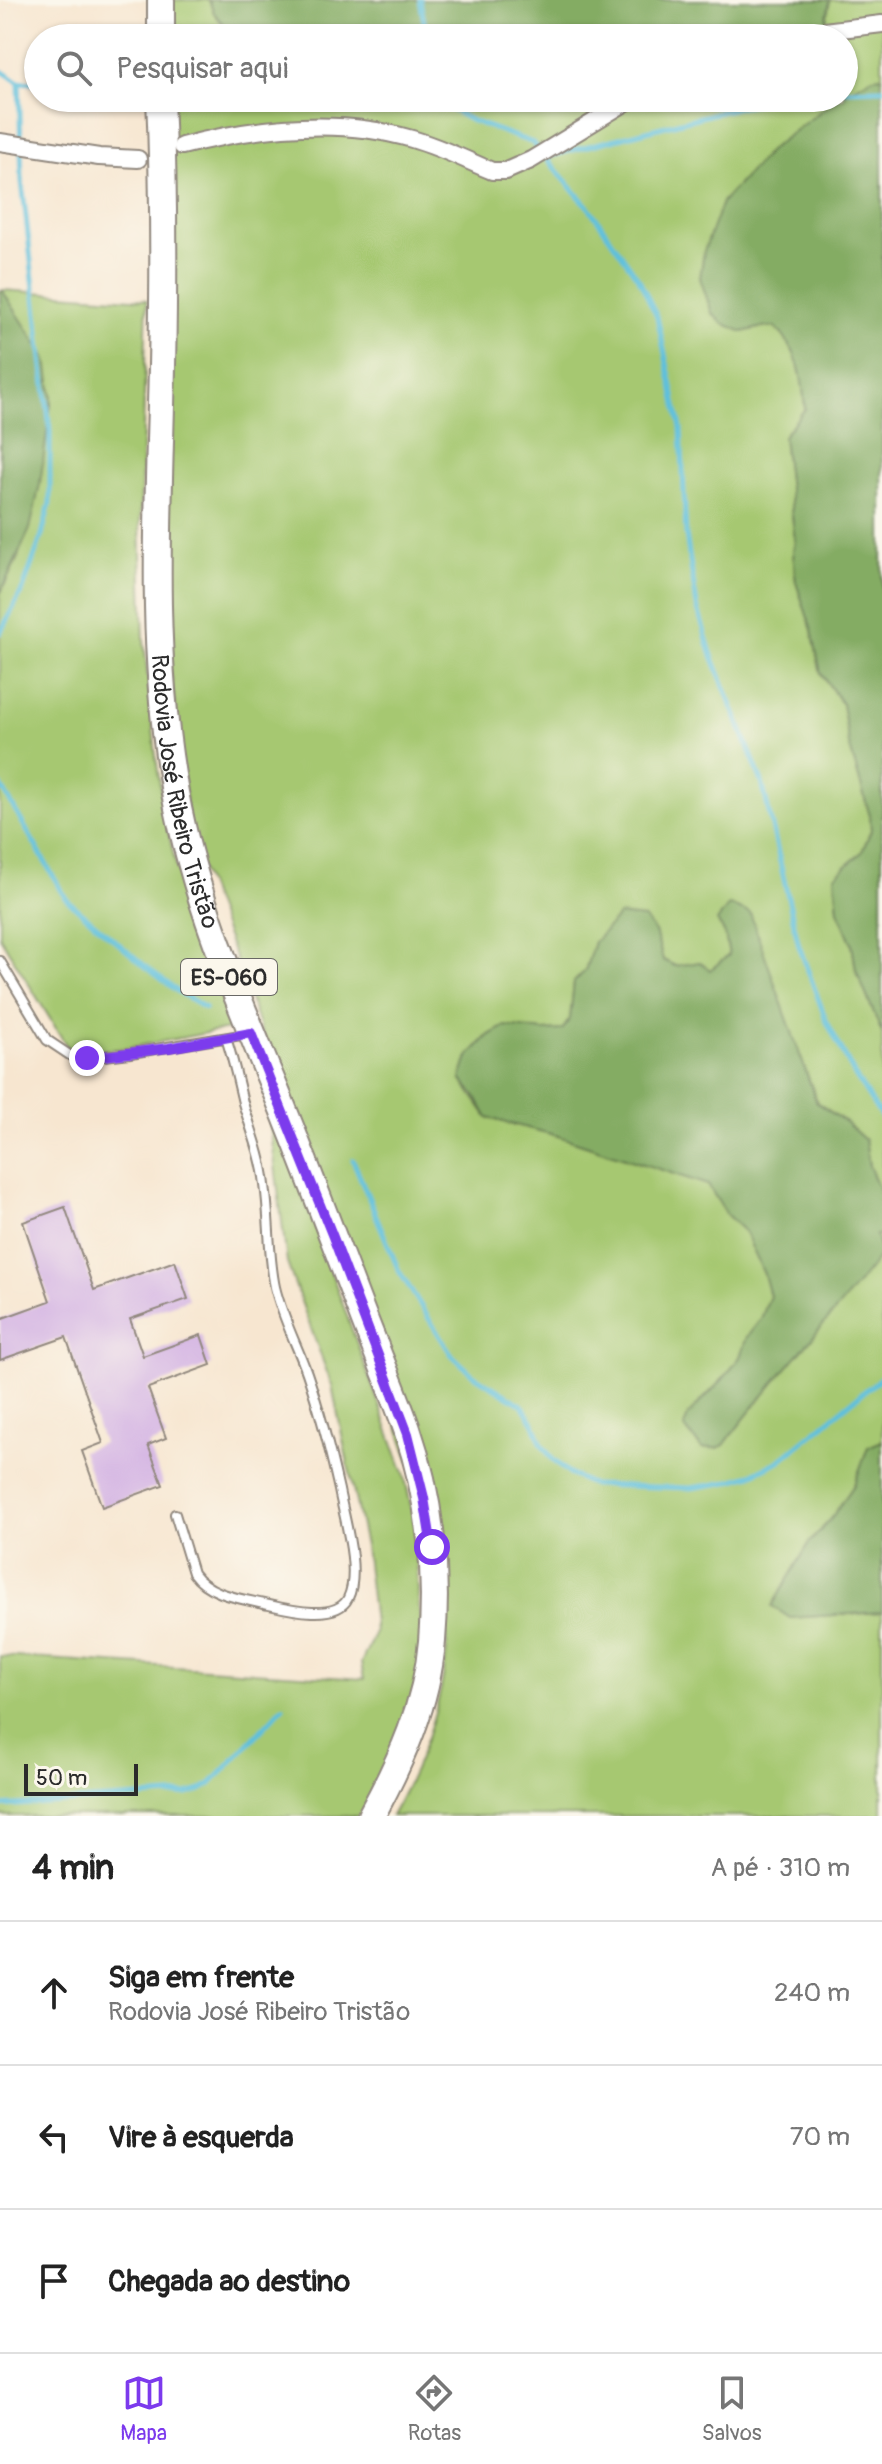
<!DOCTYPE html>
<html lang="pt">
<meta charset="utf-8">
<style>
body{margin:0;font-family:Pangolin,sans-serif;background:#f2f2f2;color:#222}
.scale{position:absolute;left:24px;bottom:20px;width:114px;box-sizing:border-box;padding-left:8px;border:4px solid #2b2b2b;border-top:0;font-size:22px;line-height:28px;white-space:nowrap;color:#2b2b2b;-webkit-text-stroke:6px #fbf7ec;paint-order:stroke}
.stop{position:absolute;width:24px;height:24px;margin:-18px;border:6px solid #7c3aed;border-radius:50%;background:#fff}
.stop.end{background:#7c3aed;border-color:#fff;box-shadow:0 2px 8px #0008}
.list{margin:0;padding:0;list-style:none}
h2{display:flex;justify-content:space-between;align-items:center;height:104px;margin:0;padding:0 32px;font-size:34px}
h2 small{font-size:26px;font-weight:400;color:#767676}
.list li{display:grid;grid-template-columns:52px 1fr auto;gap:24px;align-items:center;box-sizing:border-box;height:144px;padding:0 32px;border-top:2px solid #e0e0e0}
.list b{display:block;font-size:30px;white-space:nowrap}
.list p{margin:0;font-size:26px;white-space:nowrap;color:#767676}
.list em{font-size:26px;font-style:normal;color:#767676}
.icon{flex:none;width:44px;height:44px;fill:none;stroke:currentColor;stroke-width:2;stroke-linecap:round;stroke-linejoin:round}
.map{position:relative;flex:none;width:882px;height:1816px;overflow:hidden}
.search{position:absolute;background:#fff;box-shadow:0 2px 6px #0004;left:24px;right:24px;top:24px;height:88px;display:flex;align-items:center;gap:20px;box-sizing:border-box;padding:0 28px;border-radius:44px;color:#767676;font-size:30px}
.sheet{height:536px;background:#fff}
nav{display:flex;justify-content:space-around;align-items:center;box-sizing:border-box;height:112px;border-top:2px solid #e0e0e0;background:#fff;font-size:22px;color:#767676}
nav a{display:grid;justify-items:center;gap:4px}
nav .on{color:#7c3aed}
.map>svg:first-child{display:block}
</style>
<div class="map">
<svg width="882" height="1816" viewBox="0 0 882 1816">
<rect width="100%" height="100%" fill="#fbf7ec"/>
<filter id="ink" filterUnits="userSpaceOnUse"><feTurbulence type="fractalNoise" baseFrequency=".0125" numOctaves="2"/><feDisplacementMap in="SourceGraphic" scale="16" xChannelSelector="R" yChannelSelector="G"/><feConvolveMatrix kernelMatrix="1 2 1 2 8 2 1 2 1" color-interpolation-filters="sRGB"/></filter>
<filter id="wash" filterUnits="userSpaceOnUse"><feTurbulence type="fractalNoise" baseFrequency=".006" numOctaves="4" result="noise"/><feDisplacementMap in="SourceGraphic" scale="32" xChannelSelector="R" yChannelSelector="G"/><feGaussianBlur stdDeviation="1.8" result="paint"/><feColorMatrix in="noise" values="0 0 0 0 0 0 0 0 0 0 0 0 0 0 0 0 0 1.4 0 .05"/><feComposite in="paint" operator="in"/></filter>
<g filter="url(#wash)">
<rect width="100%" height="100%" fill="#f7e6d0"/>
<!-- green -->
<path fill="#a6c871" stroke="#687a4e" stroke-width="2" d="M170,0H209L214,13L235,38H170Z
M830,0H882V76L873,77L844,93V38H823Z
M170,98H838L772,148L722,202L707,296L712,313L743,332L763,327H775C799,349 803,378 805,409L783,437L795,541L793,552L796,582L812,630L821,673L842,704L849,744L870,816L871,830L862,852L835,876L838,910L852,944L856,970L882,1033V1198L869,1166L865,1140L844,1121L818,1103L791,1032L725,934L729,955L710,971L700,962L675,966L663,960L655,932L594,942L585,971L574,982L570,1019L562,1030L544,1031L505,1026L487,1036L468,1057L461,1079L488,1118L555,1135L708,1185L727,1215L745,1232L764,1274L770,1296L761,1319L747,1337L740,1357L724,1378L688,1415L724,1445C773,1378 832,1320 880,1254L876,1235L882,1236V1441L868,1447L854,1485L830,1520L810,1542L790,1618L882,1612V1816H391C419,1767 444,1701 447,1644C447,1632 442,1620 441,1607C440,1589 441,1570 441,1551L239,968L197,858L187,810L167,640Z
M2,290L147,300L140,525L144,641L156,757L164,814L176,865L239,1027L127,1048L71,1053L0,937V594L18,558L46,435L52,397L46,359Z
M274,1115L404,1473L415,1526L419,1609L424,1642L415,1694L365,1816H0V1656L364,1679L361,1663L375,1632L365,1546L332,1386L287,1263L270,1124Z"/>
<!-- forest -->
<path fill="#84ac63" stroke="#586c47" stroke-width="2" d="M209,0H830L823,38H235L214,13Z
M882,76V1033L856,970L852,944L838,910L835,876L862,852L871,830L870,816L849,744L842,704L821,673L812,630L796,582L793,552L795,541L783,436L805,409C803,378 799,349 775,327H763L743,332L722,323L712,313L700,278L704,251L722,202L772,148L838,98H844V93L873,77Z
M2,290L47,359L52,397L40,484L30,529L0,594V291Z
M729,905L750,913L817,1103L844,1121L865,1140L869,1166L882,1196V1236L876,1235L881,1254C832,1320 773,1378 724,1445L718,1448L702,1449L684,1427L688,1415L724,1378L740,1357L747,1337L761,1319L770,1296L764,1274L745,1232L727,1215L708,1185L555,1135L488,1118L475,1095L461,1079L468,1057L488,1036L505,1026L544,1031L562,1030L570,1019L574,982L585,971L594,942L619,915L644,918L655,932L663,960L675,966L700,962L710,970L729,955L725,934L717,921Z
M882,1441V1612L790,1618L772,1606L810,1542L830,1520L854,1485L868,1447Z"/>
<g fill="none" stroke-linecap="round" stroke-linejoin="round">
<!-- stream -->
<path stroke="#5ec0dc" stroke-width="5" d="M420,0L427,38
M0,70L19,82L38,83
M844,90L882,89
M431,98L472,121L533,143L590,209L640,281L657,317L681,428L686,535L697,606L711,653L762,782L799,946L826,1020L855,1076L882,1118
M550,156L739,107L783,98
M0,633L23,589L42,535L50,503V430L22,181L19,82
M0,784L67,900L145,966L177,991L205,1008
M353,1160L399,1271L451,1354L472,1374L522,1405L534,1424L542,1445L553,1460L571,1475L593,1485L691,1488L723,1483L751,1475L779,1461L882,1377
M0,1806L187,1794L201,1790L211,1784L283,1707"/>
</g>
<g id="blocks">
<!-- building -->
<path fill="#d3b2e3" d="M65,1207L94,1290L175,1261L188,1299L130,1319L143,1356L201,1335L211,1365L148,1388L166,1438L148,1445L163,1485L102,1507L82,1451L103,1443L66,1337L0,1360V1319L50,1301L23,1222Z"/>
</g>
</g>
<g filter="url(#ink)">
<use href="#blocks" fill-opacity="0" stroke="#91887e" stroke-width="2"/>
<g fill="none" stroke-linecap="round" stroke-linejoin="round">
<!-- service casing -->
<g stroke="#91887e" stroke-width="12">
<path id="service" d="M0,961L47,1040L71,1056L87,1058L131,1053L247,1034
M175,1514L193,1573C209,1596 244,1599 269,1605C290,1610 337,1621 348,1598C361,1572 344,1517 339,1490C330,1450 320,1411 307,1373C297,1345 282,1317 275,1287C268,1254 270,1219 265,1185C262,1156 251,1130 243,1103C238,1081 233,1059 226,1038"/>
</g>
<!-- minor casing -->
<g stroke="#91887e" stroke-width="20">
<path id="minor" d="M766,38L882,24
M0,142L99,157L138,159
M182,146C255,127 338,117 412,139C440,147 466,160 492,171H506L531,160L633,98"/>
</g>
<!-- primary casing -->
<g stroke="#91887e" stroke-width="30">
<g id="primary">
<path d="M161,38V0"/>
<path id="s1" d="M160,98C164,187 164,276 162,366C159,503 150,639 172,775C189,882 227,972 268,1072C302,1154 333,1238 365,1321C379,1357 394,1393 407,1429C430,1496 438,1571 432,1641C427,1704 401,1761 371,1816"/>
</g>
</g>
<!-- service -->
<use href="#service" stroke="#fff" stroke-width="8"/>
<!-- minor -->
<use href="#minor" stroke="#fff" stroke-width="16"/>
<!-- primary -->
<use href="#primary" stroke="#fff" stroke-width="26"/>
</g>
</g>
<g fill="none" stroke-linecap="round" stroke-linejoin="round" filter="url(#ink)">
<!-- route -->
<path stroke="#7c3aed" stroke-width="10" d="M87,1058L169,1048L251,1033L333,1237L408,1434L424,1498L432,1547"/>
</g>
<g text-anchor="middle" stroke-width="7" stroke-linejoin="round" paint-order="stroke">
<!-- shield labels -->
<rect fill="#fbf7ec" stroke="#696865" stroke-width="2" x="181" y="959" width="96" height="36" rx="6"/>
<g font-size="22" font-weight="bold" fill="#2b2b2b">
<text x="229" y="985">ES-060</text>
</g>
<!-- street labels -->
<g font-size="24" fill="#2b2b2b" stroke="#fbf7ec">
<text dy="8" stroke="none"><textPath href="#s1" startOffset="696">Rodovia José Ribeiro Tristão</textPath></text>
</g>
</g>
</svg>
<div class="scale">50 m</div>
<div class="stop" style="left:432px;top:1547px"></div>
<div class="stop end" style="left:87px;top:1058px"></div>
<div class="search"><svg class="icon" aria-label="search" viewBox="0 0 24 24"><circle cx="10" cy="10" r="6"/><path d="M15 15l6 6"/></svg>Pesquisar aqui</div>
</div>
<section class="sheet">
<h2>4 min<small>A pé · 310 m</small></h2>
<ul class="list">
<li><svg class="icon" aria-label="ahead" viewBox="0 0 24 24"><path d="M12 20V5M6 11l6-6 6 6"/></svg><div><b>Siga em frente</b><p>Rodovia José Ribeiro Tristão</p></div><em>240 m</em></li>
<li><svg class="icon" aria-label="left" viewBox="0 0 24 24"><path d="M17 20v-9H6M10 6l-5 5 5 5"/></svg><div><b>Vire à esquerda</b></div><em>70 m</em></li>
<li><svg class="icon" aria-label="arrive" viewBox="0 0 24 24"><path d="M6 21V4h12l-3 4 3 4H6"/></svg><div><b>Chegada ao destino</b></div></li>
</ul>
</section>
<nav>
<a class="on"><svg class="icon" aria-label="map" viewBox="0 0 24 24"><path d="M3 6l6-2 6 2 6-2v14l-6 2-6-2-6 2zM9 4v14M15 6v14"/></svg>Mapa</a>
<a><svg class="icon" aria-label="directions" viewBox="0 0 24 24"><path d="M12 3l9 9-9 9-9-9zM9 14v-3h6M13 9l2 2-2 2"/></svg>Rotas</a>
<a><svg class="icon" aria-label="saved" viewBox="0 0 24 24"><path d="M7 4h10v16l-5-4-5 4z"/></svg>Salvos</a>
</nav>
